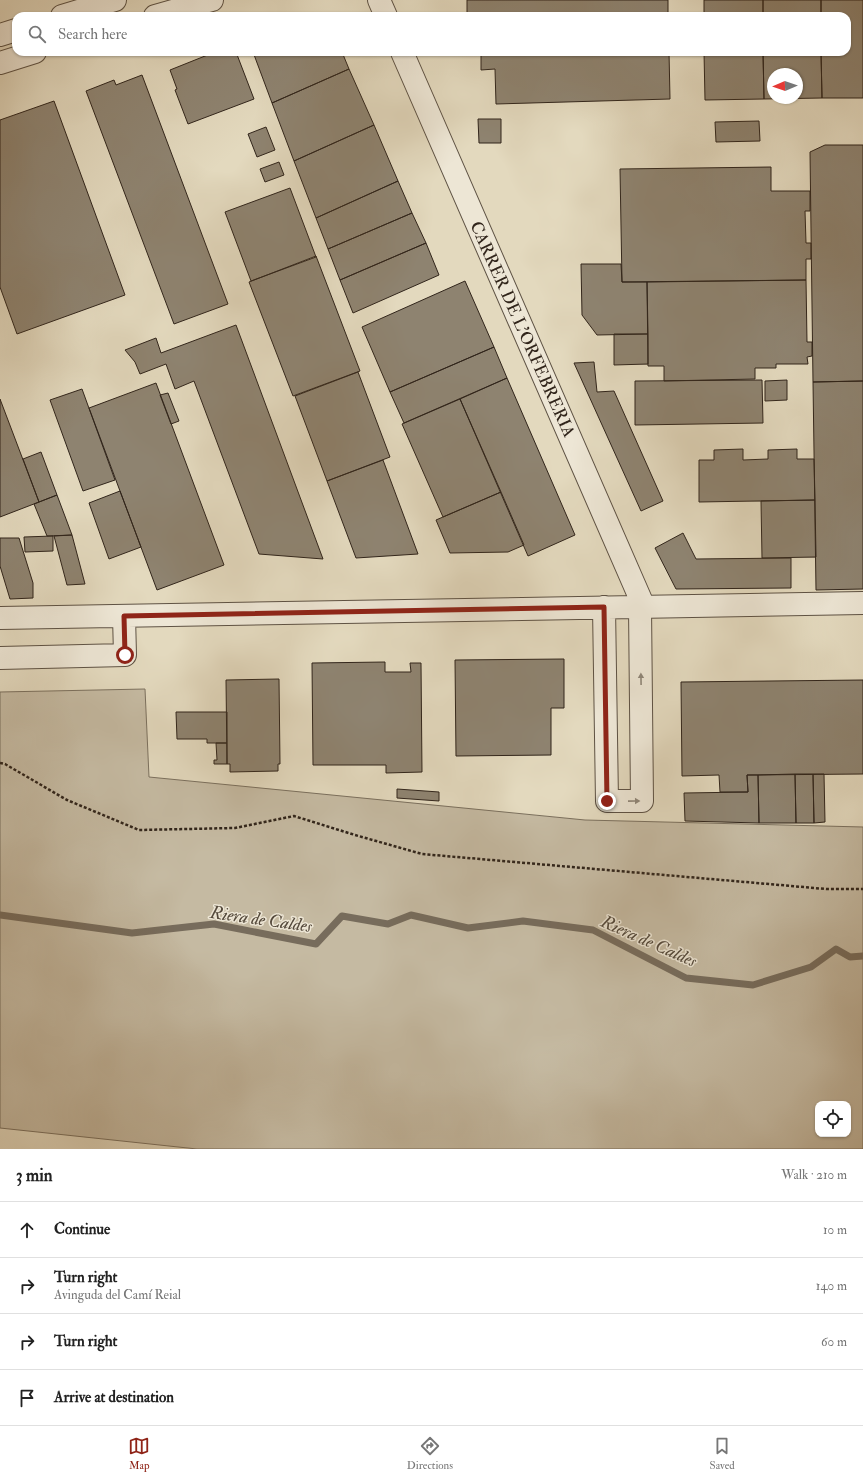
<!DOCTYPE html>
<meta charset="utf-8">
<style>
body{margin:0;font-family:"IM FELL Double Pica",serif;background:#f6f6f6;color:#222}
.controls{position:absolute;right:12px;bottom:12px;display:grid;overflow:hidden;border-radius:8px;box-shadow:0 1px 3px #0004}
.controls button{width:36px;height:36px;display:grid;place-items:center;padding:0;border:0;border-bottom:1px solid #e0e0e0;background:#fff;color:#222;font:20px sans-serif}
.compass{position:absolute;left:767px;top:68px;width:36px;height:36px;border-radius:50%;background:#fff;box-shadow:0 1px 3px #0004;rotate:268deg}
.stop{position:absolute;width:12px;height:12px;margin:-9px;border:3px solid #8f2418;border-radius:50%;background:#fff}
.stop.end{background:#8f2418;border-color:#fff;box-shadow:0 1px 4px #0008}
.list{margin:0;padding:0;list-style:none}
h2{display:flex;justify-content:space-between;align-items:center;height:52px;margin:0;padding:0 16px;font-size:17px}
h2 small{font-size:13px;font-weight:400;color:#767676}
.list li{display:grid;grid-template-columns:26px 1fr auto;gap:12px;align-items:center;box-sizing:border-box;height:56px;padding:0 16px;border-top:1px solid #e0e0e0}
.list b{display:block;font-size:15px;white-space:nowrap}
.list p{margin:0;font-size:13px;white-space:nowrap;color:#767676}
.list em{font-size:13px;font-style:normal;color:#767676}
.icon{flex:none;width:22px;height:22px;fill:none;stroke:currentColor;stroke-width:2;stroke-linecap:round;stroke-linejoin:round}
.map{position:relative;flex:none;width:863px;height:1149px;overflow:hidden}
.search{position:absolute;background:#fff;box-shadow:0 1px 3px #0004;left:12px;right:12px;top:12px;height:44px;display:flex;align-items:center;gap:10px;box-sizing:border-box;padding:0 14px;border-radius:12px;color:#767676;font-size:15px}
.sheet{height:276px;background:#fff}
nav{display:flex;justify-content:space-around;align-items:center;box-sizing:border-box;height:56px;border-top:1px solid #e0e0e0;background:#fff;font-size:11px;color:#767676}
nav a{display:grid;justify-items:center;gap:2px}
nav .on{color:#8f2418}
.map>svg:first-child{display:block}
</style>
<div class="map">
<svg width="863" height="1149" viewBox="0 0 863 1149">
<rect width="100%" height="100%" fill="#e3d9be"/>
<filter id="stains"><feTurbulence type="fractalNoise" baseFrequency=".005" numOctaves="4"/><feColorMatrix values="0 0 0 0 .2 0 0 0 0 .09 0 0 0 0 .02 0 0 0 .5 -.17"/></filter>
<radialGradient id="worn" r=".72"><stop offset=".6" stop-color="#630" stop-opacity="0"/><stop offset="1" stop-color="#630" stop-opacity=".3"/></radialGradient>
<!-- green -->
<path fill="#c5baa2" stroke="#7b705e" fill-rule="evenodd" d="M145,689L149,777L585,820L863,827V1149H197L0,1128V692ZM818,1104H848V1134H818Z"/>
<g fill="none" stroke-linecap="round" stroke-linejoin="round">
<!-- stream -->
<path stroke="#776c5c" stroke-width="7" d="M0,915L132,933L214,924L316,944L342,916L388,924L411,915L468,928L523,921L593,930L686,978L753,985L811,967L836,949L850,957L863,956"/>
</g>
<!-- building -->
<path fill="#8e8370" stroke="#31251b" fill-rule="evenodd" d="M467,0H668V16H467Z
M704,0H763V16H704Z
M763,0H821V16H763Z
M821,0H863V98H822L821,52H847V16H821Z
M215,52H236L254,99L188,124L175,90L177,89L170,70Z
M253,52H342L349,69L272,103Z
M481,52H669L670,99L496,104L495,69L481,70Z
M704,52H763L764,99L705,100Z
M763,52H821L822,98L764,99ZM773,74H797V98H773Z
M349,69L374,125L294,161L272,103Z
M142,75L228,304L174,324L86,91L114,80L116,85Z
M54,101L125,295L17,334L0,287V120Z
M478,119H501V143H479Z
M759,121L760,141L716,142L715,122Z
M374,125L398,181L316,218L294,161Z
M266,127L275,150L257,157L248,134Z
M825,145H863V381L813,382L810,152Z
M279,162L284,175L265,182L260,169Z
M771,167V191H810V211H805L806,243H811V259H806V280L622,282L620,169Z
M398,181L412,213L328,249L316,218Z
M290,188L316,257L251,281L225,212Z
M412,213L426,243L340,280L328,249Z
M426,243L439,275L353,313L340,280Z
M316,256L360,371L293,396L249,282Z
M581,264H621L622,282H647L648,334L597,335L582,315Z
M806,280L807,342H812V356L807,357L808,364H776V368H755V379L664,381V366H648L647,282Z
M465,281L494,347L390,392L362,327Z
M236,325L323,559L259,554L194,381L175,389L166,364L140,374L135,362L125,350L156,338L161,353Z
M614,334H648V364L614,365Z
M494,347L507,378L404,423L390,392Z
M594,362L597,392L614,391L663,501L641,511L574,363Z
M358,372L390,457L327,481L295,396Z
M507,378L575,535L528,556L460,399Z
M762,380L763,423L635,425V381Z
M787,380V400L765,401V381Z
M863,381V589L816,590L813,382Z
M156,383L224,565L157,590L89,408Z
M82,389L115,480L83,491L50,400Z
M168,393L179,421L171,424L160,395Z
M0,399L39,502L0,517Z
M460,399L501,492L443,517L402,424Z
M743,449V460L768,459V450L797,449V459H814L815,500L699,502V460H714V450Z
M41,452L57,495L39,502L23,459Z
M383,460L418,554L356,558L327,481Z
M120,491L141,547L109,559L89,503Z
M501,492L524,545L508,552L450,553L436,520Z
M57,495L72,535L47,536L34,504Z
M815,500L816,557L762,558L761,501Z
M683,533L696,559L791,558V588L676,589L655,548Z
M72,535L85,584L67,585L54,536Z
M53,536V551L25,552L24,537Z
M0,538H19L33,583V598L10,599L0,566Z
M564,659V708H551V755L456,756L455,660Z
M385,662V672H411L410,663H421L422,772L386,773V765H313L312,663Z
M279,679L280,764H278V771L230,772V764H227L226,680Z
M863,680V774L747,775L748,792H720L719,775L682,776L681,682Z
M176,712H227V743H207V739H177Z
M216,743H227V764H214V760H217Z
M795,774H813L814,823H796Z
M795,774L796,823H759L758,775Z
M813,774H824L825,822L814,823Z
M747,775H758L759,823L685,821L684,793L748,792Z
M397,789L439,792V801L397,798Z"/>
<g fill="none" stroke-linecap="round" stroke-linejoin="round">
<!-- minor casing -->
<g stroke="#5e5244" stroke-width="24">
<path id="minor" d="M379,0L386,16
M62,16L115,0
M155,16L212,0
M0,35L16,30
M402,52L644,607
M0,63L35,52
M604,607L607,801H642L640,607
M0,618L863,603
M0,658L125,655L124,616"/>
</g>
<!-- path -->
<path stroke="#31251b" stroke-width="2.5" stroke-dasharray="3 2" stroke-linecap="butt" d="M0,763L5,764L67,800L139,830L235,828L294,816L355,835L422,854L826,889H863"/>
<!-- minor -->
<use href="#minor" stroke="#ede6d5" stroke-width="22"/>
</g>
<!-- one-way arrows -->
<defs><path id="oneway-solid" d="M-6-.8H1V-3.2L6.5 0L1 3.2V.8H-6Z"/></defs>
<g fill="#8f8678">
<use href="#oneway-solid" transform="translate(641 679) rotate(-91)"/>
<use href="#oneway-solid" transform="translate(634 801) rotate(-1)"/>
</g>
<g fill="none" stroke-linecap="round" stroke-linejoin="round">
<!-- route -->
<path stroke="#8f2418" stroke-width="5" d="M125,655L124,616L604,607L607,801"/>
</g>
<g text-anchor="middle" stroke-width="3" stroke-linejoin="round" paint-order="stroke">
<!-- street labels -->
<g font-size="17" fill="#31251b" stroke="#ede6d5">
<text transform="translate(523 329) rotate(66)" y="6">CARRER DE L'ORFEBRERIA</text>
</g>
<!-- water labels -->
<g font-size="18" font-style="italic" fill="#54493b" stroke="#ede6d5">
<text transform="translate(261 919) rotate(8)" y="6">Riera de Caldes</text>
<text transform="translate(649 941) rotate(24)" y="6">Riera de Caldes</text>
</g>
</g>
<rect width="100%" height="100%" filter="url(#stains)"/>
<rect width="100%" height="100%" fill="url(#worn)"/>
</svg>
<div class="controls">
<button><svg class="icon" aria-label="locate" viewBox="0 0 24 24"><circle cx="12" cy="12" r="6"/><path d="M12 2v4M12 18v4M2 12h4M18 12h4"/></svg></button>
</div>
<svg class="compass" viewBox="-18 -18 36 36"><path d="M0-13l5 13h-10z" fill="#e53935"/><path d="M0 13l5-13h-10z" fill="#767676"/></svg>
<div class="stop" style="left:125px;top:655px"></div>
<div class="stop end" style="left:607px;top:801px"></div>
<div class="search"><svg class="icon" aria-label="search" viewBox="0 0 24 24"><circle cx="10" cy="10" r="6"/><path d="M15 15l6 6"/></svg>Search here</div>
</div>
<section class="sheet">
<h2>3 min<small>Walk · 210 m</small></h2>
<ul class="list">
<li><svg class="icon" aria-label="ahead" viewBox="0 0 24 24"><path d="M12 20V5M6 11l6-6 6 6"/></svg><div><b>Continue</b></div><em>10 m</em></li>
<li><svg class="icon" aria-label="right" viewBox="0 0 24 24"><path d="M7 20v-9h11M14 6l5 5-5 5"/></svg><div><b>Turn right</b><p>Avinguda del Camí Reial</p></div><em>140 m</em></li>
<li><svg class="icon" aria-label="right" viewBox="0 0 24 24"><path d="M7 20v-9h11M14 6l5 5-5 5"/></svg><div><b>Turn right</b></div><em>60 m</em></li>
<li><svg class="icon" aria-label="arrive" viewBox="0 0 24 24"><path d="M6 21V4h12l-3 4 3 4H6"/></svg><div><b>Arrive at destination</b></div></li>
</ul>
</section>
<nav>
<a class="on"><svg class="icon" aria-label="map" viewBox="0 0 24 24"><path d="M3 6l6-2 6 2 6-2v14l-6 2-6-2-6 2zM9 4v14M15 6v14"/></svg>Map</a>
<a><svg class="icon" aria-label="directions" viewBox="0 0 24 24"><path d="M12 3l9 9-9 9-9-9zM9 14v-3h6M13 9l2 2-2 2"/></svg>Directions</a>
<a><svg class="icon" aria-label="saved" viewBox="0 0 24 24"><path d="M7 4h10v16l-5-4-5 4z"/></svg>Saved</a>
</nav>
